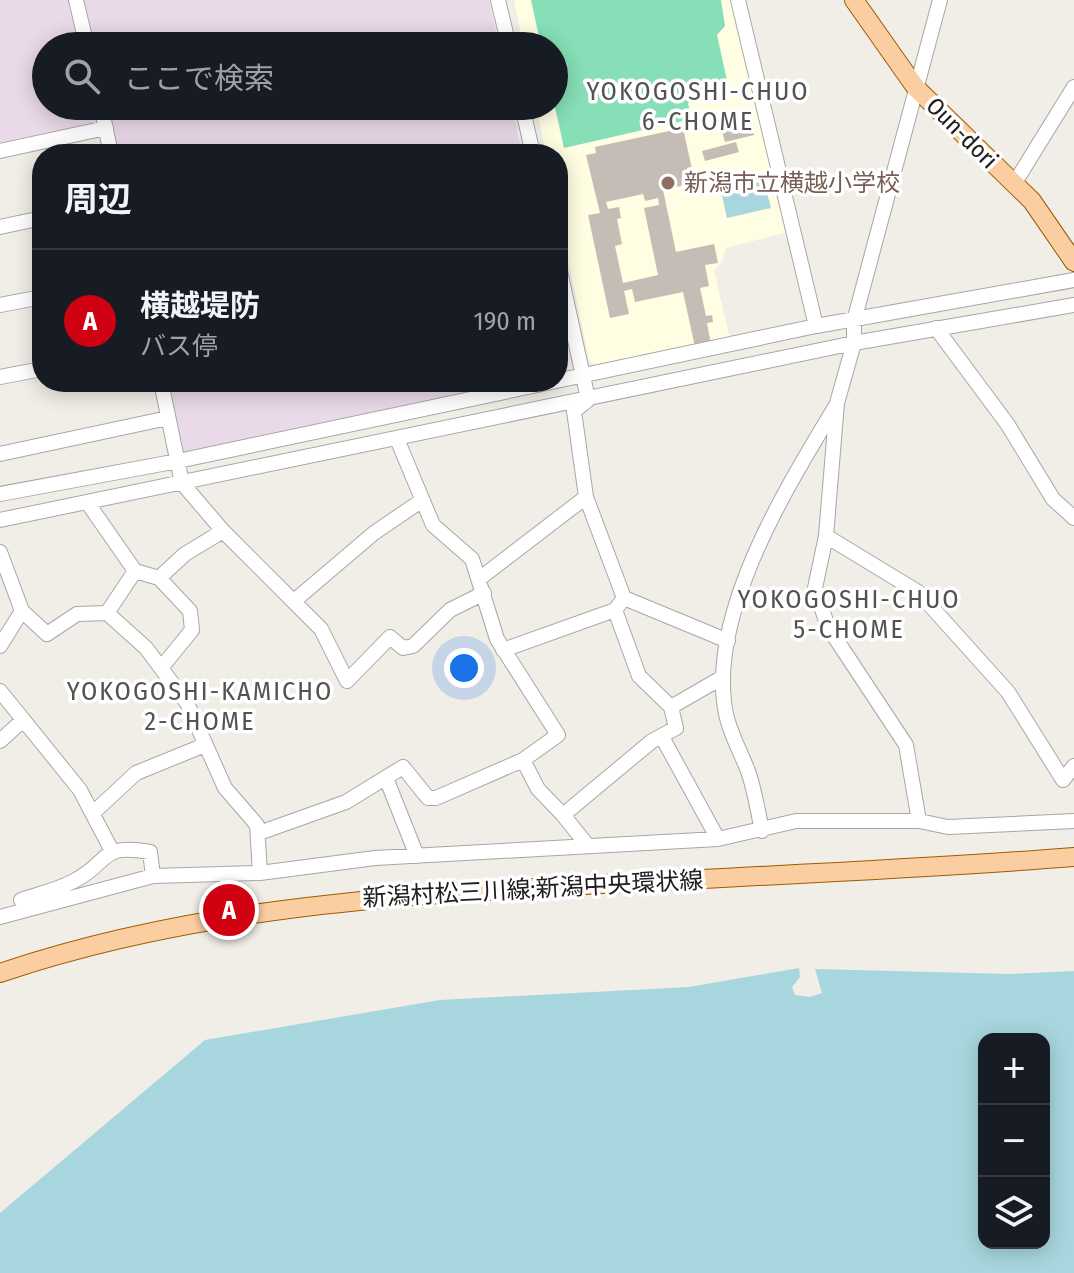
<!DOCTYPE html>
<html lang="ja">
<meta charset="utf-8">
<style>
body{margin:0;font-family:"Fira Sans Condensed","Noto Sans JP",sans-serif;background:#20242c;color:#f1f3f6}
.controls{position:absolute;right:24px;bottom:24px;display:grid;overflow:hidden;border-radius:16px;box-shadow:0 4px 20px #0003}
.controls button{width:72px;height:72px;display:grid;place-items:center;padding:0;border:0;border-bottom:2px solid #363941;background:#171b24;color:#f1f3f6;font:40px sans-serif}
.you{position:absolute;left:464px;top:668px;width:28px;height:28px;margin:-20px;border:6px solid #fff;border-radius:50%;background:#1a73e8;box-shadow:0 0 0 12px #1a73e833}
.badge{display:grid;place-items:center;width:52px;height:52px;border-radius:50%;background:#d00111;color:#fff;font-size:26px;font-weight:700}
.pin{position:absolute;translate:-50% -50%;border:4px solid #fff;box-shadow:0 2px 8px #0006}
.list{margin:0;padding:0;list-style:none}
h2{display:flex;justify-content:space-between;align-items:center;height:104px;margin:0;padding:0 32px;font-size:34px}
h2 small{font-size:26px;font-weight:400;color:#9ea1a6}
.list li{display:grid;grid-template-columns:52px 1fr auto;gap:24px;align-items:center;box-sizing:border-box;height:144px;padding:0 32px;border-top:2px solid #363941}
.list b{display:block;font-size:30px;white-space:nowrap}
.list p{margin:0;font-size:26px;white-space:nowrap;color:#9ea1a6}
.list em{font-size:26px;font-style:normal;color:#9ea1a6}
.icon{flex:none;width:44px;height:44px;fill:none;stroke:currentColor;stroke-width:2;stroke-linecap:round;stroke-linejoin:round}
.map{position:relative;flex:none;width:1074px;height:1273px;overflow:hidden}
.search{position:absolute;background:#171b24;box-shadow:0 4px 20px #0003;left:32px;top:32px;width:536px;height:88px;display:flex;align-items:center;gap:20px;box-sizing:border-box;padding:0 28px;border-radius:44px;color:#9ea1a6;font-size:30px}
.panel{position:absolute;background:#171b24;box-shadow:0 4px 20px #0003;left:32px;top:144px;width:536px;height:248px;border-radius:32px}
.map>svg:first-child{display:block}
</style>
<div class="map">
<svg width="1074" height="1273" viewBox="0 0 1074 1273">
<rect width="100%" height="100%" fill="#f1ede7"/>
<!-- industrial -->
<path fill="#ead9e8" d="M0,0H489L499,46H46V106H512L522,154H116L109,120L0,142Z
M164,382H515L179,453Z"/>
<!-- education -->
<path fill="#fffde2" d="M514,0H734L788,232L726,248L723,260L714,271L731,342L599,370L589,360L558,211V154H546L536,106H554V46H523Z"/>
<!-- pitch -->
<path fill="#86dfb6" d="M531,0H721L725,26L717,35L730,94L688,103L691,119L564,148L554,103V46H541Z"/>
<!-- water -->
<path fill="#a8d6de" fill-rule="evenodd" d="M764,181L771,208L727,218L721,191Z
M799,968L800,977L792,987L795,995L810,997L822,993L815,969L1009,974L1074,971V1273H0V1213L205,1040L440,1000L689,987ZM1044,1039V1243H984V1039Z"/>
<!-- building -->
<path fill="#c6bcb6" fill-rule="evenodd" d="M750,118L754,135L725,142L720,124Z
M683,128L695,183L663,190L676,252L714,244L718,263L705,265L709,286L700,288L706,316L712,315L713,322L707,323L711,344L695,347L683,292L635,302L632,289L624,291L629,314L610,318L588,215L600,213L586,155L596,153L595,147ZM643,194L645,201L658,198L659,205L644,208L658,275L623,283L615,246L622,244L617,219L621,218L619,207L608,209L606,202Z
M736,142L739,152L705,161L702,151Z"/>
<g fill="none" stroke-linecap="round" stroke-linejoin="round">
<!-- minor casing -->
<g stroke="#a7a7a7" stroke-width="16">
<path id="minor" d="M76,0L87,46
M498,0L509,46
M738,0L816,326
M940,0L854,321V343L837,403L826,536L918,592L1008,692L1063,780L1074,766
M101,106L111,154
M522,106L533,154
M0,151L106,128
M1014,184L1074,87
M0,227L42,218
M558,262L588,399
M0,305L42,297
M936,328L1008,425L1053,499L1074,518
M0,377L42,369
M161,382L182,483L223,531L321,629L347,681L390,637L403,648L413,646L450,610L484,593
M588,400L574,411L586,497L624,598L615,610L639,676L671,707L676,728L652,741L563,815L588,846
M397,439L433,525L472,559L497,639L558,735L523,760L538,789L563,815
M0,454L168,418
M0,494L178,461L816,326L1074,280
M87,502L135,571L159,578L185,554L223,531
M0,520L854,343L1074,305
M826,536L815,588L828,627L906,745L919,821
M0,552L22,611L47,634L77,614L107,613L146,648L187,703L225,788L257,825L260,873
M159,578L190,611L192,630L161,668
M479,579L586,497
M624,598L728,641
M294,601L374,533L421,501
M107,613L135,571
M0,646L22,611
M503,650L615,610
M0,691L80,790L112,851
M671,707L723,677
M662,737L718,839
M0,741L22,721
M386,778L417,856
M93,813L136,773L205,745
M762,831C758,812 755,791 748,771C741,753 730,733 726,714C706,616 787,487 835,407
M259,833L346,802L403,767L428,798H436L523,760
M21,900C38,894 57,890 74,881C111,862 98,843 150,852L153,876
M0,917L153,876L260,873L375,858L718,839L796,821H919L948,827L1074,821"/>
</g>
<!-- major casing -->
<g stroke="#9c5c01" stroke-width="20">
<path id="major" d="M854,0L916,88L1032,201L1074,262
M0,973C189,909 387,896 585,885C748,876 911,870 1074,857"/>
</g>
<!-- minor -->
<use href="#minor" stroke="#fff" stroke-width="14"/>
<!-- major -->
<use href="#major" stroke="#fbcea2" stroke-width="18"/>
</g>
<!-- markers -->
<circle fill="#8d6e63" stroke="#fff" stroke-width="3" cx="668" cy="183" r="8"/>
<g text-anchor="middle" stroke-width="7" stroke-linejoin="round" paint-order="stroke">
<!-- street labels -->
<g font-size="24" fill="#202020" stroke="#fff">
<text transform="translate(962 133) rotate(45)" y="8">Oun-dori</text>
<text transform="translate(533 889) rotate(-3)" y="8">新潟村松三川線;新潟中央環状線</text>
</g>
<!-- education labels -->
<g font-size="24" fill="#785e54" stroke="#fff" text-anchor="start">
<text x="684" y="191">新潟市立横越小学校</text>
</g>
<!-- neighbourhood labels -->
<g font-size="26" letter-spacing="2" fill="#535353" stroke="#fff">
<text x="698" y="100">YOKOGOSHI-CHUO<tspan x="698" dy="30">6-CHOME</tspan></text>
<text x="849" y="608">YOKOGOSHI-CHUO<tspan x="849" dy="30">5-CHOME</tspan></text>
<text x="200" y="700">YOKOGOSHI-KAMICHO<tspan x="200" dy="30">2-CHOME</tspan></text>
</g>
</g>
</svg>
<div class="controls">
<button>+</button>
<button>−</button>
<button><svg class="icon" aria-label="layers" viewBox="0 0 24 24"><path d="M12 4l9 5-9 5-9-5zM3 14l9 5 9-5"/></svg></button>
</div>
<div class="you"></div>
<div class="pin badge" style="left:229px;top:910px">A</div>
<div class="search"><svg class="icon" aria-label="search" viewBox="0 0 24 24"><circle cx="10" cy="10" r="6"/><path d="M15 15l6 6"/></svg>ここで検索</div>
<section class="panel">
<h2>周辺<small></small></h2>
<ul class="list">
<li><span class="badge">A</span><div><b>横越堤防</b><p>バス停</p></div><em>190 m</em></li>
</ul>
</section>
</div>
